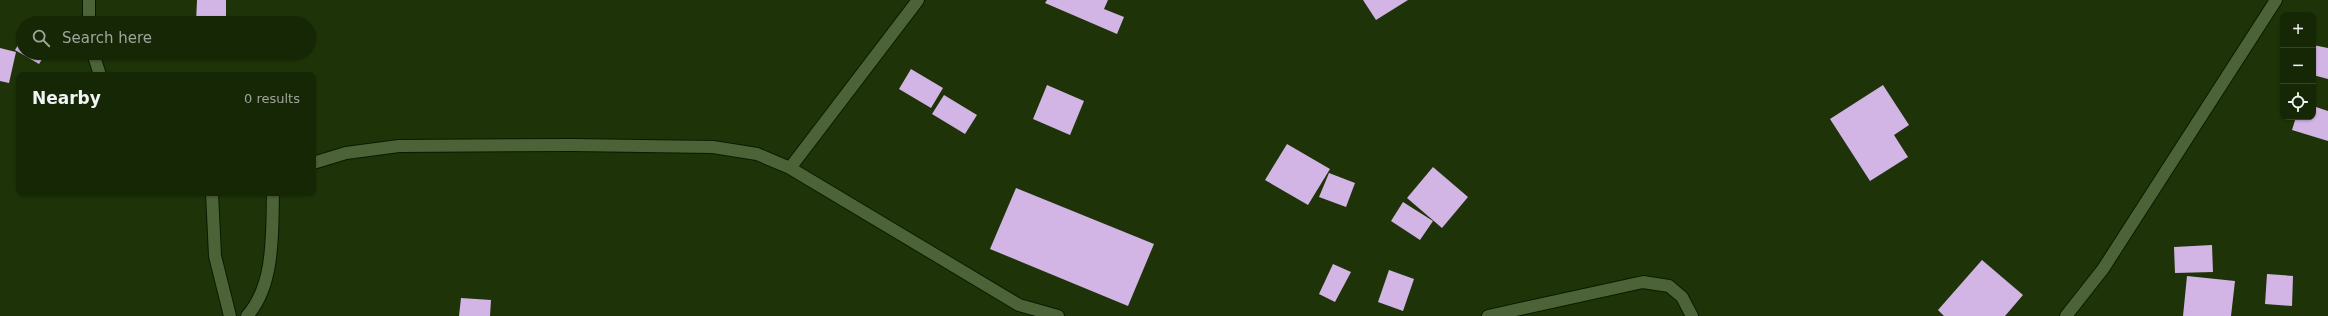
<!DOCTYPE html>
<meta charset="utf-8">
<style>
body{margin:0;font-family:"DejaVu Sans",sans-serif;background:#233314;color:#f1f3f6}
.controls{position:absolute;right:12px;top:12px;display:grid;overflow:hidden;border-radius:8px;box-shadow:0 1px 3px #0004}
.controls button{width:36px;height:36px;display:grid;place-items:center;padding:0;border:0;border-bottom:1px solid #354428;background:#162706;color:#f1f3f6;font:20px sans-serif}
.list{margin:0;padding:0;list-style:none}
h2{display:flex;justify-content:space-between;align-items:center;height:52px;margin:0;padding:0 16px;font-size:17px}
h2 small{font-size:13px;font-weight:400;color:#9ea59b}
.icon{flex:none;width:22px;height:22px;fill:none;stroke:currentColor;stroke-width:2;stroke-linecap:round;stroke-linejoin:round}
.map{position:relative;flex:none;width:2328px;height:316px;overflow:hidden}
.search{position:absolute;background:#162706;box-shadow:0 1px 3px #0004;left:16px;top:16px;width:300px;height:44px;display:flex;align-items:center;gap:10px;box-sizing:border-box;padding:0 14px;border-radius:22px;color:#9ea59b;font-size:15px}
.panel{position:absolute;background:#162706;box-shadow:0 1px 3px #0004;left:16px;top:72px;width:300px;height:124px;border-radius:8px}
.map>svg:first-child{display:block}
</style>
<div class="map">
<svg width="2328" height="316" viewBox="0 0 2328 316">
<rect width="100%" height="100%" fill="#1e3408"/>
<!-- building -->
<path fill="#d2b5e5" d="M197,0H226V23H196Z
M1047,0H1108L1104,9L1124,17L1117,34L1045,3Z
M1363,0H1408L1376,20Z
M35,17L45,23H31Z
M23,37V53H46L39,64L15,50Z
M2313,45L2328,48V79L2313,75Z
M0,48L16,52L9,83L0,81Z
M911,69L943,88L931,108L899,89Z
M1047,85L1084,101L1070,135L1033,119Z
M1883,85L1909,125L1894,135L1908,157L1870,181L1830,119Z
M944,95L977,115L965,134L932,114Z
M2313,106L2328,111V141L2292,130L2296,117H2313Z
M1287,144L1330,169L1308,205L1265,180Z
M1433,167L1468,197L1442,228L1407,198Z
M1329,173L1355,183L1346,207L1319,197Z
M1016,188L1154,244L1128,306L990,249Z
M1403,202L1433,221L1420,240L1391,221Z
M2212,245L2213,272L2175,273L2174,247Z
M1982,260L2023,295L2005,316H1944L1938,310Z
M1333,264L1351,272L1335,302L1319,294Z
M1389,270L1414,279L1403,311L1378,302Z
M2267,274L2293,276L2292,306L2265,304Z
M2187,276L2235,281L2231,316H2183Z
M461,298L491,300L490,316H459Z"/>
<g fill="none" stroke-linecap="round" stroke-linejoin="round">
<!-- street casing -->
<g stroke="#0a1a00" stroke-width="14">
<path id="street" d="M89,23V0
M93,53L100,75
M313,163L346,153L399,146L572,145L713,147L757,154L790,168L1019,305L1058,316
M790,168L918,0
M212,193L215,256L230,316
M247,316C275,285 272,232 273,193
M1488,316L1643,282L1669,286L1682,297L1692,316
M2066,316L2103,269L2276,0"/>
</g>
<!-- street -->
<use href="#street" stroke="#4b6337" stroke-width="12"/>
</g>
</svg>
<div class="controls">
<button>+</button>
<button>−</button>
<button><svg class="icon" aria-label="locate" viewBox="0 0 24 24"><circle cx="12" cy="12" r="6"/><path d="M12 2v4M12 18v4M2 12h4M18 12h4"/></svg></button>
</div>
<div class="search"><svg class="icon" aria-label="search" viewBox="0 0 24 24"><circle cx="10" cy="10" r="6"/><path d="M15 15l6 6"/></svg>Search here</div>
<section class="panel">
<h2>Nearby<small>0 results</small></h2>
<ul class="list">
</ul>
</section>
</div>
